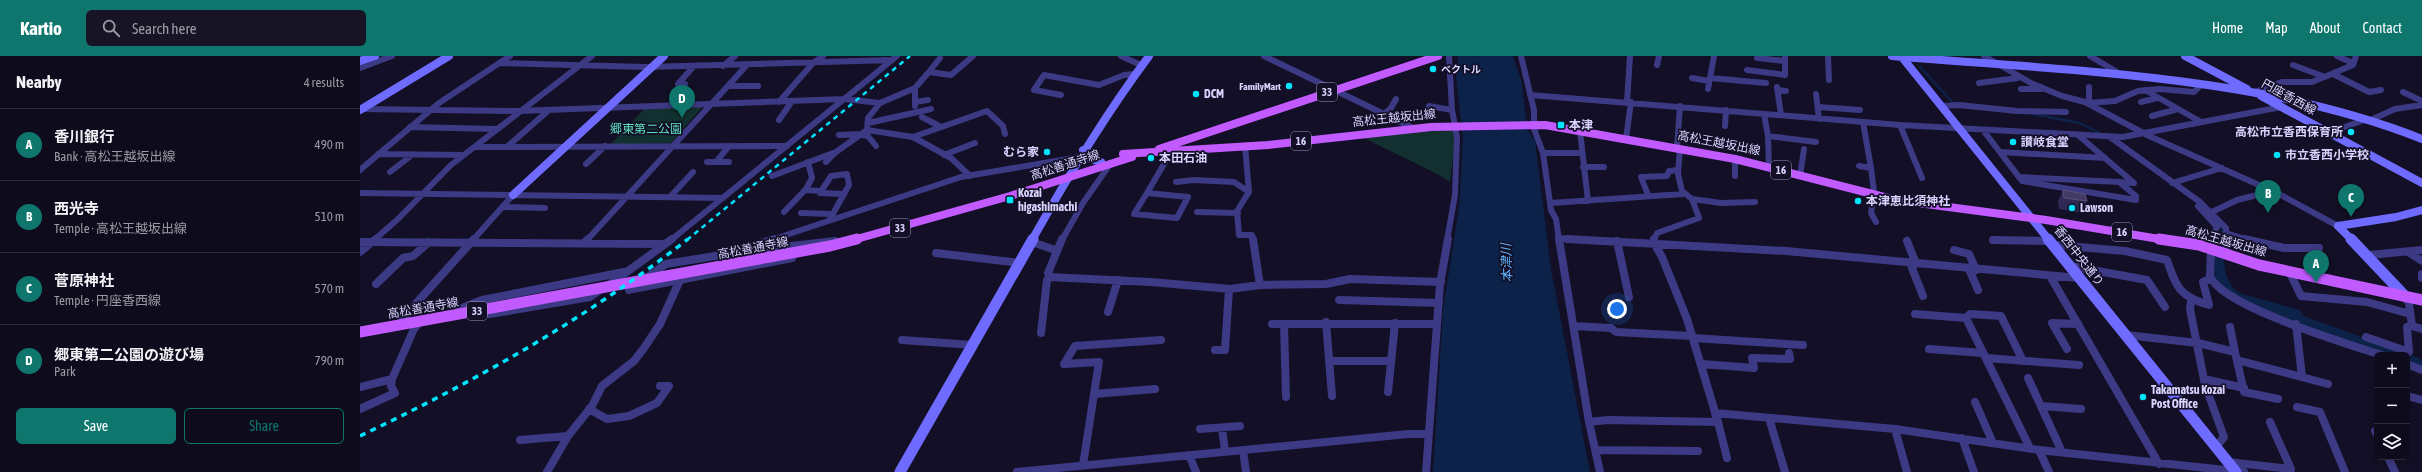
<!DOCTYPE html>
<meta charset="utf-8">
<style>
body{margin:0;font-family:"Asap Condensed","Noto Sans JP",sans-serif;background:#171425;color:#f1f3f6}
.controls{position:absolute;right:12px;bottom:12px;display:grid;overflow:hidden;border-radius:6px;box-shadow:0 2px 6px #0003}
.controls button{width:36px;height:36px;display:grid;place-items:center;padding:0;border:0;border-bottom:1px solid #2e2b3b;background:#0e0b1c;color:#f1f3f6;font:20px sans-serif}
.you{position:absolute;left:1257px;top:253px;width:14px;height:14px;margin:-10px;border:3px solid #fff;border-radius:50%;background:#1a73e8;box-shadow:0 0 0 6px #1a73e833}
.badge{display:grid;place-items:center;width:26px;height:26px;border-radius:50%;background:#0f766e;color:#fff;font-size:13px;font-weight:700}
.pin{position:absolute;translate:-50% -33px;filter:drop-shadow(0 1px 2px #0008)}
.pin::after{content:'';position:absolute;top:21px;width:14px;height:12px;background:inherit;clip-path:polygon(0 0,100% 0,50% 100%)}
.list{margin:0;padding:0;list-style:none}
h2{display:flex;justify-content:space-between;align-items:center;height:52px;margin:0;padding:0 16px;font-size:17px}
h2 small{font-size:13px;font-weight:400;color:#9b9ba3}
.list li{display:grid;grid-template-columns:26px 1fr auto;gap:12px;align-items:center;box-sizing:border-box;height:72px;padding:0 16px;border-top:1px solid #2e2b3b}
.list b{display:block;font-size:15px;white-space:nowrap}
.list p{margin:0;font-size:13px;white-space:nowrap;color:#9b9ba3}
.list em{font-size:13px;font-style:normal;color:#9b9ba3}
.actions{display:flex;gap:8px;padding:12px 16px}
.actions a{flex:1;padding:9px 0;border:1px solid #0f766e;border-radius:6px;text-align:center;font-size:14px;color:#0f766e}
.actions .main{background:#0f766e;color:#fff}
.icon{flex:none;width:22px;height:22px;fill:none;stroke:currentColor;stroke-width:2;stroke-linecap:round;stroke-linejoin:round}
.map{position:relative;flex:none;width:2062px;height:416px;overflow:hidden}
header{display:flex;align-items:center;gap:24px;box-sizing:border-box;height:56px;padding:0 20px;background:#0f766e;color:#fff}
header strong{font-size:19px}
nav{display:flex;gap:22px;margin-inline-start:auto;font-size:14px}
.search{width:280px;height:36px;background:#171425;display:flex;align-items:center;gap:10px;box-sizing:border-box;padding:0 14px;border-radius:6px;color:#9b9ba3;font-size:15px}
main{display:flex}
aside{flex:1;background:#0e0b1c}
.map>svg:first-child{display:block}
</style>
<header>
<strong>Kartio</strong>
<div class="search"><svg class="icon" aria-label="search" viewBox="0 0 24 24"><circle cx="10" cy="10" r="6"/><path d="M15 15l6 6"/></svg>Search here</div>
<nav><a>Home</a><a>Map</a><a>About</a><a>Contact</a></nav>
</header>
<main>
<aside>
<h2>Nearby<small>4 results</small></h2>
<ul class="list">
<li><span class="badge">A</span><div><b>香川銀行</b><p>Bank · 高松王越坂出線</p></div><em>490 m</em></li>
<li><span class="badge">B</span><div><b>西光寺</b><p>Temple · 高松王越坂出線</p></div><em>510 m</em></li>
<li><span class="badge">C</span><div><b>菅原神社</b><p>Temple · 円座香西線</p></div><em>570 m</em></li>
<li><span class="badge">D</span><div><b>郷東第二公園の遊び場</b><p>Park</p></div><em>790 m</em></li>
</ul>
<div class="actions"><a class="main">Save</a><a>Share</a></div>
</aside>
<div class="map">
<svg width="2062" height="416" viewBox="0 0 2062 416">
<rect width="100%" height="100%" fill="#130f26"/>
<!-- green -->
<path fill="#12302f" d="M343,50L311,87L250,89L285,52Z
M1094,72L1095,87L1090,126L1079,119L1000,80Z"/>
<!-- water -->
<path fill="#0c2248" d="M1098,0H1153L1162,27L1167,73L1175,85L1191,213L1230,416H1073L1083,254L1099,151L1103,81L1096,22Z
M1858,184L1864,186C1863,203 1863,226 1879,237L1940,254L1944,260L2059,302L2062,305V311L2047,306V299H2029C2001,289 1870,246 1858,228C1850,214 1855,199 1858,184Z"/>
<g fill="none" stroke-linecap="round" stroke-linejoin="round">
<!-- stream -->
<path stroke="#0c2248" stroke-width="2.5" d="M1560,11L1594,48
M1672,58L1720,67L1743,79
M1858,167L1862,173L1861,182"/>
<!-- street-far1 -->
<path stroke="#3d3a85" stroke-width="6" d="M761,0L781,9
M904,0L1053,72
M1161,0L1174,54V73L1183,97L1191,154L1196,163L1199,184
M1468,0L1469,24
M1624,0L1671,27L1702,40L1725,46L1789,80L1917,137L1978,170
M1730,0L1762,19
M1977,0L1993,7
M1397,2L1425,5
M139,7L286,11L532,4
M1297,9L1299,0
M1933,9L1965,21
M363,10L375,0
M0,12L32,0
M1387,14L1425,19V0
M569,16L580,2
M1973,18L2009,36L2021,34
M1332,22L1349,25
M1350,22L1406,27
M1619,27L1658,22
M325,28H318L333,11
M368,30H398
M1417,31L1421,59
M1729,31V46L1727,47L1755,45L1778,35L1799,33L1834,36L1841,29
M555,32V50
M1348,33L1354,0
M1661,33H1682
M1418,34L1426,35
M1785,34L1841,66
M1894,36L1922,26H1952L1993,9L1996,0
M2043,36L2062,45
M1456,38L1459,63
M701,39L674,34L684,19L739,29L764,19L774,18
M1170,39L1540,69L1763,81L1921,51
M419,46L453,7L463,0
M555,46L568,44
M1267,46L1270,0
M1781,46L1797,42
M520,47L555,32L569,16L591,19L613,0
M1069,50L1092,54
M1582,50L1599,49L1657,55L1706,56
M1458,51L1500,54
M0,53L159,55L484,43L520,47L508,62L507,74L476,96L466,106
M1404,58L1408,80L1456,86
M1023,59L1031,52L1036,43
M1792,60L1818,53
M562,61L581,71
M2013,63L2035,53L2062,49
M419,64L432,45
M508,67L571,53
M1540,69L1562,122
M1365,70L1366,54
M50,71L137,73
M507,74L553,81L627,55L643,70L645,78
M1623,74L1662,125L1776,144V140L1759,126L1774,127L1718,79
M1220,75L1228,145
M1968,77L2007,63
M479,79L503,78
M502,79L508,80L516,90
M1408,80L1409,111
M553,81L591,102L610,120
M1750,81L1840,146L1866,172V184
M1266,83L1271,46
M148,90L189,54
M885,90L889,136L877,155L879,179H892L893,184
M115,91L427,90
M1317,92L1320,50
M1640,96L1745,102
M1183,97H1222
M18,98L104,99
M584,99L615,87
M1375,103V120
M347,106H369
M356,106L369,90
M226,108L245,90
M1499,110L1511,112L1503,66
M1223,111H1244
M1511,112L1514,136L1511,157L1516,166
M0,114L79,47L150,0
M30,116L52,99
M487,118L489,129L484,138L460,137L471,120Z
M412,120L473,97
M1440,120L1444,93
M1659,121L1759,126
M816,126L834,124L874,126L889,136
M1812,127L1862,112
M445,134L461,135
M0,137L363,142
M787,137L828,141L817,162L774,158Z
M787,137L811,96
M1288,139L1281,121L1307,120L1309,115L1318,114
M310,141L333,116
M1332,143L1361,147L1395,146
M1191,147L1323,138
M1838,150L1857,171L1853,179L1865,184
M143,151L185,152
M424,156L446,133L452,122L448,106
M837,156L878,157
M1852,156L1877,144L1913,135
M441,157L471,158
M470,163L484,138
M1866,177L1888,184
M1198,182L1225,184
M14,184L38,163L91,109L232,0
M113,184L153,139
M227,184L387,9
M311,184L537,0
M411,184L601,121L719,101
M702,184L723,147L751,107
M1087,184L1095,139L1097,81L1092,54L1089,0
M1294,184L1297,177L1339,162L1332,143L1322,135L1318,118L1320,92"/>
<!-- street -->
<path stroke="#3d3a85" stroke-width="8" d="M702,183L688,217L690,221L791,226L870,233L900,229L966,228L990,223L1081,226
M893,183L900,229
M1199,183L1229,366L1240,416
M1207,183L1426,195L1719,222
M1862,183L1866,184
M1866,183V199
M1884,183L1924,192H1959
M1633,184L1691,185
M1257,185L1269,241
M1547,185L1556,208
M0,186L305,188
M672,186L695,194
M224,187L228,183
M1695,189L1765,195L1807,204C1816,231 1820,241 1849,249L1843,226L1850,223
M1594,194L1609,198L1616,214
M1851,194L1850,220C1861,250 1988,288 2021,299
M0,196L16,183
M381,196L475,185
M2048,196L2062,205
M576,197L660,207
M2009,199L2062,194
M1550,207L1563,240
M1710,210L1787,224L1805,251
M1609,213L1618,234
M1929,215L1941,240L2007,246L2050,258
M2062,218V222
M1690,220L1799,408
M16,228L43,202L53,200L69,186
M249,229L312,183
M273,233L432,202
M269,234L306,208L367,198L414,183
M2044,240L2049,247L2052,270L2062,273
M979,244L1079,247
M1831,245L1830,253L1845,329L1864,381L1856,391
M97,254L122,244L264,216
M748,256L758,224
M130,258L230,241L240,234
M1555,258L1606,262L1610,258L1641,260L1663,305
M1606,262L1670,392
M42,263L114,183
M966,266L972,340
M912,268H1077
M924,268L926,341
M1936,268L1942,321
M1214,270L1251,272L1256,276L1332,280
M681,277L687,224L690,221
M1766,279L1838,287L1875,296L1870,271
M2006,281L2049,296L2047,271L2052,270
M1333,282L1443,289
M542,284L613,289
M1569,293L1623,297
M1707,293L1692,267L1718,268
M855,294H865L869,233
M1876,300L1884,336L1918,343
M1626,302L1719,309
M1877,304L1968,328
M969,305H1031
M1342,308L1394,312L1392,302L1430,303L1429,297
M2047,308L2062,314
M1668,322L1702,396
M1844,323L1884,332
M0,331L32,323L54,273L60,266
M1028,336L1035,267
M734,338L795,333
M2047,340L2062,344
M1615,346L1633,387
M1682,350L1721,353
M1937,351L1960,356L1985,416
M0,353L35,337L31,330L32,323
M229,353L247,363L269,360L297,347L309,330H300
M1355,357L1535,373L1679,394L1884,416
M1409,362L1425,416
M1229,366L1248,364L1358,366L1327,263L1302,201L1294,187V183
M1358,366L1367,402
M862,372L865,395
M840,373L880,370
M1535,373L1547,416
M2015,375L2017,379
M1602,382L1614,416
M160,384L208,380
M883,394L886,416
M1235,394L1338,395
M1679,394L1689,416
M829,399L836,416
M2028,401L2035,416
M1868,406L1931,413L1910,366
M723,409L739,306L704,308L715,290L801,284
M187,416L208,380L232,350L242,330L274,305L284,292L300,268L320,224
M657,416L1048,378H1068
M1066,416L1080,228L1088,183"/>
<!-- secondary-far1 -->
<path stroke="#6f6bff" stroke-width="8" d="M1532,0C1706,15 1899,18 2062,83
M1541,0L1689,184
M1825,0L1887,33
M0,5L15,0
M1901,40L2062,127
M0,54L89,0
M723,94L727,102L741,106
M153,139L304,0
M1978,170L1992,184
M1978,170L2036,161L2062,154
M672,184C708,120 745,59 789,0"/>
<!-- secondary -->
<path stroke="#6f6bff" stroke-width="11" d="M1688,183L1876,416
M1991,183L2044,239
M540,416L673,183"/>
<!-- primary-far1 -->
<path stroke="#c25bff" stroke-width="8" d="M799,93L1078,0
M763,98L908,89L1071,71L1185,69L1375,103L1536,144L1686,164L1805,184
M493,184L650,140L772,101"/>
<!-- primary -->
<path stroke="#c25bff" stroke-width="11" d="M1799,183L1839,189L1899,209L2062,244
M0,276L470,190L497,183"/>
<!-- rail-far1 -->
<path stroke="#00e5ff" stroke-width="2.5" stroke-dasharray="5 4.5" stroke-linecap="butt" d="M327,184L550,0"/>
<!-- rail -->
<path stroke="#00e5ff" stroke-width="3.5" stroke-dasharray="6 5.5" stroke-linecap="butt" d="M0,380C116,325 227,262 328,183"/>
</g>
<!-- wall -->
<path fill="#312854" d="M1703,134L1727,145L1722,157L1699,153L1698,145Z"/>
<!-- building -->
<path fill="#433a66" stroke="#5a527e" d="M1703,134L1725,138L1727,145L1704,142Z"/>
<!-- markers -->
<g fill="#00e5ff" stroke="#130f26" stroke-width="1.5">
<circle cx="1073" cy="13" r="4"/>
<circle cx="929" cy="30" r="4"/>
<circle cx="836" cy="38" r="4"/>
<rect x="1197" y="65" width="8" height="8" rx="2"/>
<circle cx="1991" cy="76" r="4"/>
<circle cx="1653" cy="86" r="4"/>
<circle cx="687" cy="96" r="4"/>
<circle cx="1917" cy="99" r="4"/>
<circle cx="791" cy="102" r="4"/>
<rect x="646" y="140" width="8" height="8" rx="2"/>
<circle cx="1498" cy="145" r="4"/>
<circle cx="1712" cy="152" r="4"/>
<circle cx="1783" cy="341" r="4"/>
</g>
<g text-anchor="middle" stroke-width="3.5" stroke-linejoin="round" paint-order="stroke">
<!-- far-poi labels -->
<g font-size="10" font-weight="bold" fill="#d9d4ff" stroke="#130f26" text-anchor="start">
<text x="1081" y="17">ベクトル</text>
<text x="921" y="34" text-anchor="end">FamilyMart</text>
</g>
<!-- shield labels -->
<g fill="#130f26" stroke="#9e99be" stroke-width="1">
<rect x="957" y="27" width="20" height="18" rx="3"/>
<rect x="931" y="76" width="20" height="18" rx="3"/>
<rect x="1411" y="105" width="20" height="18" rx="3"/>
<rect x="530" y="163" width="20" height="18" rx="3"/>
<rect x="1752" y="167" width="20" height="18" rx="3"/>
<rect x="107" y="246" width="20" height="18" rx="3"/>
</g>
<g font-size="11" font-weight="bold" fill="#d9d4ff">
<text x="967" y="40">33</text>
<text x="941" y="89">16</text>
<text x="1421" y="118">16</text>
<text x="540" y="176">33</text>
<text x="1762" y="180">16</text>
<text x="117" y="259">33</text>
</g>
<!-- poi labels -->
<g font-size="12" font-weight="bold" fill="#d9d4ff" stroke="#130f26" text-anchor="start">
<text x="844" y="42">DCM</text>
<text x="1209" y="73">本津</text>
<text x="1983" y="80" text-anchor="end">高松市立香西保育所</text>
<text x="1661" y="90">讃岐食堂</text>
<text x="679" y="100" text-anchor="end">むら家</text>
<text x="1925" y="103">市立香西小学校</text>
<text x="799" y="106">本田石油</text>
<text x="658" y="141">Kozai<tspan x="658" dy="14">higashimachi</tspan></text>
<text x="1506" y="149">本津恵比須神社</text>
<text x="1720" y="156">Lawson</text>
<text x="1791" y="338">Takamatsu Kozai<tspan x="1791" dy="14">Post Office</tspan></text>
</g>
<!-- street labels -->
<g font-size="12" fill="#d9d4ff" stroke="#130f26">
<text transform="translate(1929 41) rotate(29)" y="4">円座香西線</text>
<text transform="translate(1034 62) rotate(-6)" y="4">高松王越坂出線</text>
<text transform="translate(1359 87) rotate(11)" y="4">高松王越坂出線</text>
<text transform="translate(705 109) rotate(-18)" y="4">高松善通寺線</text>
<text transform="translate(1866 185) rotate(16)" y="4">高松王越坂出線</text>
<text transform="translate(393 192) rotate(-11)" y="4">高松善通寺線</text>
<text transform="translate(1719 200) rotate(52)" y="4">香西中央通り</text>
<text transform="translate(63 252) rotate(-10)" y="4">高松善通寺線</text>
</g>
<!-- park labels -->
<g font-size="12" fill="#5fe0c0" stroke="#130f26">
<text x="286" y="77">郷東第二公園</text>
</g>
<!-- water labels -->
<g font-size="13" font-style="italic" fill="#62b6ff" stroke="#130f26">
<text transform="translate(1146 207) rotate(-92)" y="5">本津川</text>
</g>
</g>
</svg>
<div class="controls">
<button>+</button>
<button>−</button>
<button><svg class="icon" aria-label="layers" viewBox="0 0 24 24"><path d="M12 4l9 5-9 5-9-5zM3 14l9 5 9-5"/></svg></button>
</div>
<div class="you"></div>
<div class="pin badge" style="left:1956px;top:227px">A</div>
<div class="pin badge" style="left:1908px;top:157px">B</div>
<div class="pin badge" style="left:1991px;top:161px">C</div>
<div class="pin badge" style="left:322px;top:62px">D</div>
</div>
</main>
